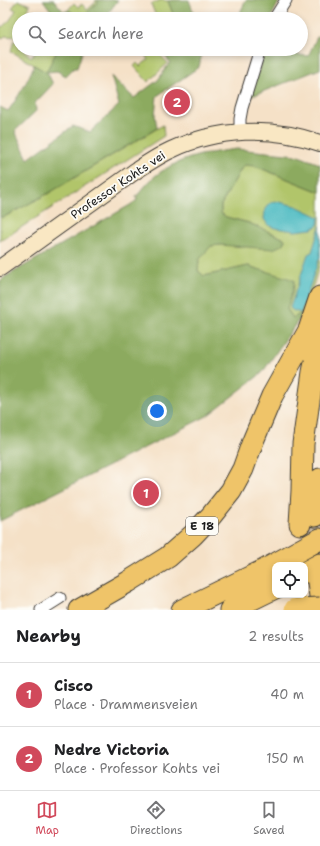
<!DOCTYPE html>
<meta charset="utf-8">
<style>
body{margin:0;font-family:"Shantell Sans",sans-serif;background:#f6f6f6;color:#202124}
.controls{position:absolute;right:12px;bottom:12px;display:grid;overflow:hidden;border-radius:8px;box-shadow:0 2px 6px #0003}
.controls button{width:36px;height:36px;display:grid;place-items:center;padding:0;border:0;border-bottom:1px solid #e0e0e0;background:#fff;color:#202124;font:20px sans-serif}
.you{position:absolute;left:157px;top:411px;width:14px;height:14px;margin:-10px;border:3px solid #fff;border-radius:50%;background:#1a73e8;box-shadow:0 0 0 6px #1a73e833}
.badge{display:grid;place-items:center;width:26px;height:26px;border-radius:50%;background:#d1495b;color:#fff;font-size:13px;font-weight:700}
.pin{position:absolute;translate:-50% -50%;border:2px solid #fff;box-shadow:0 1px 4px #0006}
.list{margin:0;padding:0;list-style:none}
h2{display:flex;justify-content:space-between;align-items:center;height:52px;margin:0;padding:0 16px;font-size:17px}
h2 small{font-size:13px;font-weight:400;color:#757577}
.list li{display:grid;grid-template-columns:26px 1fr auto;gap:12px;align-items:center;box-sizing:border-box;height:64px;padding:0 16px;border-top:1px solid #e0e0e0}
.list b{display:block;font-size:15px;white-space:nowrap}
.list p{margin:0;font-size:13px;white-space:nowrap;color:#757577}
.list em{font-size:13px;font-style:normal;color:#757577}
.icon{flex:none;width:22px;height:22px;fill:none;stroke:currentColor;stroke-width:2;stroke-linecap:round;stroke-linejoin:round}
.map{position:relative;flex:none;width:320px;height:610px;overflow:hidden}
.search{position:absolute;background:#fff;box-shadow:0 2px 6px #0003;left:12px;right:12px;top:12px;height:44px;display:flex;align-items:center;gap:10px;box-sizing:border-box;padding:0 14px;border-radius:22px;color:#757577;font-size:15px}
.sheet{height:180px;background:#fff}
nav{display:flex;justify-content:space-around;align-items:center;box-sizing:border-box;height:56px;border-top:1px solid #e0e0e0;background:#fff;font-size:11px;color:#757577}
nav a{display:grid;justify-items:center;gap:2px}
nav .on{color:#d1495b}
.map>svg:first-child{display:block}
</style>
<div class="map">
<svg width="320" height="610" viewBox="0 0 320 610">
<rect width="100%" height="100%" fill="#fdfcf7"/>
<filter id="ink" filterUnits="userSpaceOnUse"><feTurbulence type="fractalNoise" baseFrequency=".025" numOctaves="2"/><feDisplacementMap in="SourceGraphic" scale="8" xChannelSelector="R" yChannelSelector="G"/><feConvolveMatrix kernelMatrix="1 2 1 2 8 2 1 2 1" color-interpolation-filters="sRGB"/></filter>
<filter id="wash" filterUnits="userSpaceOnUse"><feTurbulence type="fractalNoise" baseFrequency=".012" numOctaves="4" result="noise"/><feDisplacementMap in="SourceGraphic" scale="16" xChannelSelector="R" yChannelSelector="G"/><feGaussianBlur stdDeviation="0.9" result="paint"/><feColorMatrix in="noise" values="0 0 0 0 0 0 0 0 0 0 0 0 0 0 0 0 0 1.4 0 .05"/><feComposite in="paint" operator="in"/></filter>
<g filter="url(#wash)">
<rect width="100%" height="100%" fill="#f5e1c7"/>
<!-- green -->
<path fill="#b1c56a" stroke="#667043" d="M18,0L30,5L24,19H19V33L18,37L5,36L3,38L0,37V26L2,27L10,20L16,10L12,8Z
M95,0H98V3L80,19L71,11H67L74,3L78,7L82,4L87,10L96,2Z
M161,0L168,1L175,19H157L151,4Z
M14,40L19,45V49H23L31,57L39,49H58L46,72L34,65L11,51Z
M153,49H154L168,63L148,82L134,66L137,63L140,66L148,60L144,53Z
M163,125L164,136L0,241V217H4L49,193Z
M245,165L255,166L320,192V264L305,311L293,318L287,309L294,286L249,266L204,276L198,271L199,260L210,246L285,239L249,223L226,217L221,213V205L241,169Z"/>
<!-- forest -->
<path fill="#8caa5e" stroke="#54633d" d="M43,0H54L63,11H70L80,19L98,3V0H118L104,19H57Z
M173,0H189L196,19H175L168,1Z
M246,0H280L270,19H235L239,15Z
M317,37H320V69L249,97L266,49H284L283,52L289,54L292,53L298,55L308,56Z
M58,49H82V53L77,68H74L66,76L57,71L47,72L53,84L35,103L36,111L15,131L28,159L73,126L90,132L119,105L111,76L134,98L158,80L170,62L159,49H203L199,67L157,96L155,115L157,128L49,193L4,217H0V107L8,111C18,97 28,81 34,65L46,72Z
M237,149L296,155L320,164V192L255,166L245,165L241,169L221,205V213L226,217L249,223L285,239L284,244L273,249L220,245L211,246L199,260L198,271L204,276L248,266L288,278L294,280V286L287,309L293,318L305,311L262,373L207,416L0,521V281L5,277L130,205L137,200L136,197C142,190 148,182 155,176C180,157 206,153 237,149Z"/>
<!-- water -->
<path fill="#4bbac1" stroke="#346b6e" d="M275,201L296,206L319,217L318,225L312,229L295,231L275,228L268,225L264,219L265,211L269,204Z
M320,226V256L301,313L294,311L290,308L308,254L312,252Z"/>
</g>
<g filter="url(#ink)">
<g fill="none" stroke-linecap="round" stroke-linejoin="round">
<!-- highway-tunnel -->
<path stroke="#cabaa5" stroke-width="21" stroke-dasharray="21 10" stroke-linecap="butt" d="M315,516V536L318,582"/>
<!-- street casing -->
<g stroke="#3d3a36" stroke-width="13">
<path id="street" d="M274,19L286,0
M240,132V119L242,108L260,49
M41,610L60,598"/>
</g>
<!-- secondary casing -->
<g stroke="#3d3a36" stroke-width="18">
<path id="secondary" d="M0,268L134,172C146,164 158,156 171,150C217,128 272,126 320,143"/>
</g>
<!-- highway casing -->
<g stroke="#3d3a36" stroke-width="23">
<path id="highway" d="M315,516L320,479
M300,524L302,491L303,444L313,372L320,338
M305,572L320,564
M318,582L320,596
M79,610L128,582L168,557L193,535L211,516L231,491L243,469L253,441L272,396L309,330L320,297
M182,610L264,570L320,539
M230,610L275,588"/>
</g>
<!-- street -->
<use href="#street" stroke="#fff" stroke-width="11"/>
<!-- secondary -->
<use href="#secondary" stroke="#f9e7c3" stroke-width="16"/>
<!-- highway -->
<use href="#highway" stroke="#efc469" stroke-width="21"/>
<!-- highway-bridge casing -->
<g stroke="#3d3a36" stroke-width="23" stroke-linecap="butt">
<path id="highway-bridge" d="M295,609L320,608"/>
</g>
<!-- highway-bridge -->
<use href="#highway-bridge" stroke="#efc469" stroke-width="21"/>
</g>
</g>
<g text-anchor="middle" stroke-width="3.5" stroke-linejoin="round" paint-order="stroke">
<!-- shield labels -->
<rect fill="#fdfcf7" stroke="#605f5e" stroke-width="1" x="186" y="517" width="32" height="18" rx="3"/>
<g font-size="11" font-weight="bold" fill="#1c1c1c">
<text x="202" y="530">E 18</text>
</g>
<!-- street labels -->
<g font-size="12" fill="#1c1c1c" stroke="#fdfcf7">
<text transform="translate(118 185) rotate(-34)" y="4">Professor Kohts vei</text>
</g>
</g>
</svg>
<div class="controls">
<button><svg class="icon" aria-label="locate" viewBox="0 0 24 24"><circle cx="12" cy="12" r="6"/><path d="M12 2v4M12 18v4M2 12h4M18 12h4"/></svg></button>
</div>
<div class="you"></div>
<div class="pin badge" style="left:146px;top:493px">1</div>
<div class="pin badge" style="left:177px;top:102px">2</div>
<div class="search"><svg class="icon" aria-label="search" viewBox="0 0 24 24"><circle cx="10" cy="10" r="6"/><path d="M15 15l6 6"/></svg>Search here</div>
</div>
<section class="sheet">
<h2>Nearby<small>2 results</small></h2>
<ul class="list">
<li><span class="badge">1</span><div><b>Cisco</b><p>Place · Drammensveien</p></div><em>40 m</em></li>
<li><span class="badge">2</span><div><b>Nedre Victoria</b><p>Place · Professor Kohts vei</p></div><em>150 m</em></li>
</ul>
</section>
<nav>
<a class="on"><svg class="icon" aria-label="map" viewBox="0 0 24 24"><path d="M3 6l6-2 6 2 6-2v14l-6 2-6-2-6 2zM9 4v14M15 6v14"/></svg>Map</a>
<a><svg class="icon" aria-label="directions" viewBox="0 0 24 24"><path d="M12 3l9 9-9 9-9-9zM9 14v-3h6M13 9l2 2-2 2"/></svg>Directions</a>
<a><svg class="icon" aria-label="saved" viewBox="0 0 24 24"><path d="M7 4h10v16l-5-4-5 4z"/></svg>Saved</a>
</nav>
